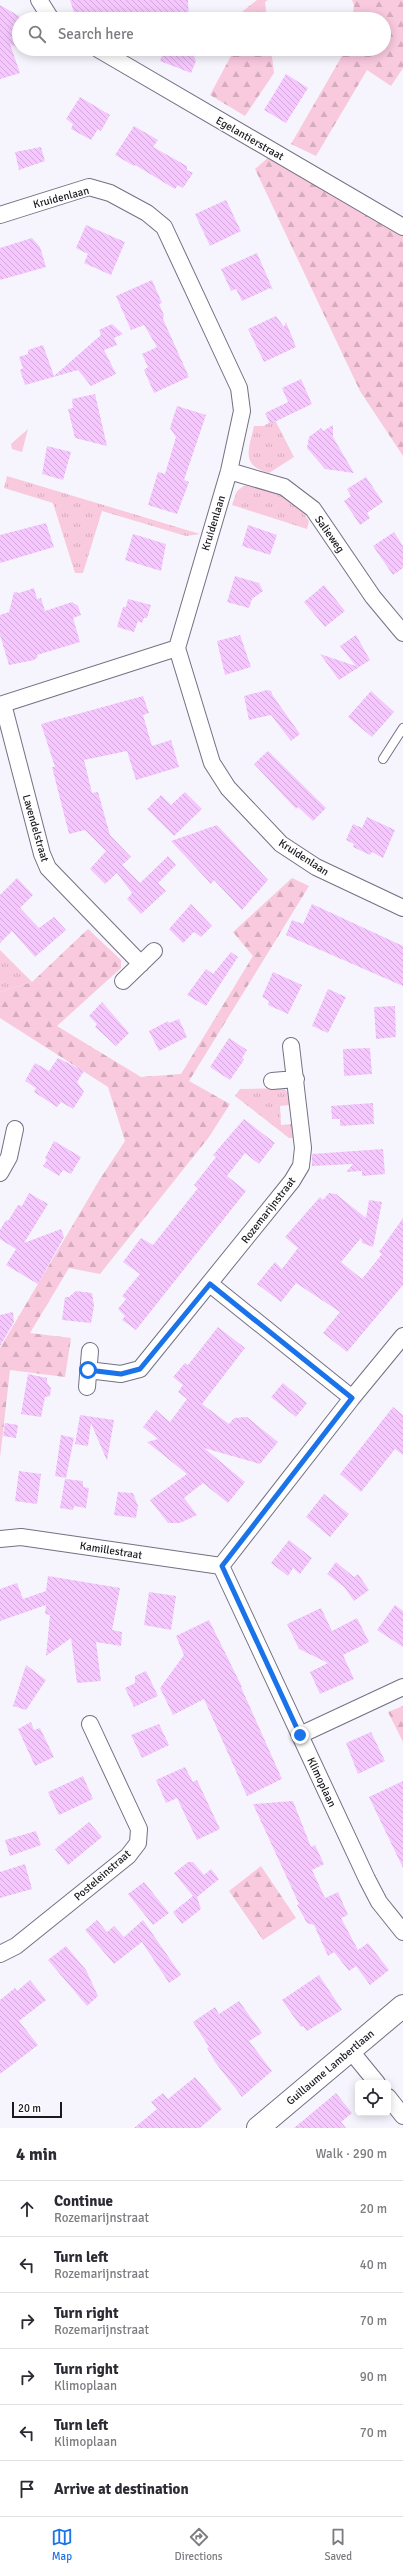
<!DOCTYPE html>
<meta charset="utf-8">
<style>
body{margin:0;font-family:Signika,sans-serif;background:#f2f2f3;color:#2b2b33}
.controls{position:absolute;right:12px;bottom:12px;display:grid;overflow:hidden;border-radius:6px;box-shadow:0 2px 10px #0003}
.controls button{width:36px;height:36px;display:grid;place-items:center;padding:0;border:0;border-bottom:1px solid #e1e1e2;background:#fff;color:#2b2b33;font:20px sans-serif}
.scale{position:absolute;left:12px;bottom:10px;width:50px;box-sizing:border-box;padding-left:4px;border:2px solid #1b1a22;border-top:0;font-size:11px;line-height:14px;white-space:nowrap;color:#1b1a22;-webkit-text-stroke:3px #fff;paint-order:stroke}
.stop{position:absolute;width:12px;height:12px;margin:-9px;border:3px solid #1a73e8;border-radius:50%;background:#fff}
.stop.end{background:#1a73e8;border-color:#fff;box-shadow:0 1px 4px #0008}
.list{margin:0;padding:0;list-style:none}
h2{display:flex;justify-content:space-between;align-items:center;height:52px;margin:0;padding:0 16px;font-size:17px}
h2 small{font-size:13px;font-weight:400;color:#7c7c81}
.list li{display:grid;grid-template-columns:26px 1fr auto;gap:12px;align-items:center;box-sizing:border-box;height:56px;padding:0 16px;border-top:1px solid #e1e1e2}
.list b{display:block;font-size:15px;white-space:nowrap}
.list p{margin:0;font-size:13px;white-space:nowrap;color:#7c7c81}
.list em{font-size:13px;font-style:normal;color:#7c7c81}
.icon{flex:none;width:22px;height:22px;fill:none;stroke:currentColor;stroke-width:2;stroke-linecap:round;stroke-linejoin:round}
.map{position:relative;flex:none;width:403px;height:2128px;overflow:hidden}
.search{position:absolute;background:#fff;box-shadow:0 2px 10px #0003;left:12px;right:12px;top:12px;height:44px;display:flex;align-items:center;gap:10px;box-sizing:border-box;padding:0 14px;border-radius:22px;color:#7c7c81;font-size:15px}
.sheet{height:388px;background:#fff}
nav{display:flex;justify-content:space-around;align-items:center;box-sizing:border-box;height:56px;border-top:1px solid #e1e1e2;background:#fff;font-size:11px;color:#7c7c81}
nav a{display:grid;justify-items:center;gap:2px}
nav .on{color:#1a73e8}
.map>svg:first-child{display:block}
</style>
<div class="map">
<svg width="403" height="2128" viewBox="0 0 403 2128">
<defs>
<pattern id="grass-tufts" width="24" height="20" patternUnits="userSpaceOnUse"><rect width="24" height="20" fill="#f9c9de"/><path d="M3 7l-1-3M5 7V3M7 7l1-3M15 17l-1-3M17 17v-4M19 17l1-3" fill="none" stroke="#d5acbe"/></pattern>
<pattern id="forest-firs" width="22" height="20" patternUnits="userSpaceOnUse"><rect width="22" height="20" fill="#f9c9de"/><path d="M5 1l3.5 6h-7zM16 11l3.5 6h-7z" fill="#d5acbe"/></pattern>
<pattern id="building-back-hatch" width="6" height="6" patternUnits="userSpaceOnUse"><rect width="6" height="6" fill="#f6c6ff"/><path d="M-1 5l2 2M0 0l6 6M5-1l2 2" fill="none" stroke="#d2aada"/></pattern>
</defs>
<rect width="100%" height="100%" fill="#f6f5fd"/>
<!-- grass -->
<path fill="url(#grass-tufts)" d="M275,420L294,457L269,473C240,465 249,450 254,426H263Z
M28,429L22,452L12,449L11,444Z
M7,476L200,534L186,536L102,511L83,573H75L53,503L4,488Z
M244,486C260,487 286,493 298,505C302,509 305,516 309,521L307,529L232,505L237,491Z
M0,950L32,982L0,992Z
M284,1088L290,1096L291,1105L280,1106L281,1125L292,1124L293,1138H289L235,1096L240,1089Z"/>
<!-- forest -->
<path fill="url(#forest-firs)" d="M257,0H268L265,2L267,19H233Z
M352,0H403V68L391,86L367,70L316,156L291,144L346,49H384V19H352L354,5Z
M231,49H271L274,73L245,116L210,95L232,54Z
M269,157L403,236V456L360,391L255,169Z
M292,878L309,886L189,1081L230,1104L209,1137L100,1274L69,1268L30,1333L71,1338L65,1377L10,1370L0,1458V1348L100,1179L125,1141L108,1087L0,1018V992L32,982L88,929L121,960V968L57,1026L141,1077L181,1074L253,956L233,932Z
M403,1706V1742L388,1712Z
M261,1866L296,1918L263,1940L229,1891Z"/>
<!-- building -->
<path fill="url(#building-back-hatch)" d="M70,0H188L189,19H76Z
M0,5L19,16V49L10,44L20,73L0,79Z
M164,49H191L196,61L191,73L160,61Z
M286,74L308,88L286,123L264,110Z
M80,97L110,115L101,131L98,129L91,140L71,129L73,124L66,119Z
M134,126L158,140L153,147L187,166V170L193,173L183,188L178,185L175,189L135,165L134,166L115,155Z
M41,147L45,161L19,170L15,152Z
M226,200L241,231L210,246L195,214Z
M86,225L125,242L111,275L84,263L88,254L76,248Z
M32,238L40,247L46,267L0,280V248Z
M257,253L273,290L270,288L242,301L236,289L231,291L221,269Z
M152,280L162,303L159,304L164,315L163,319L189,377L154,393L144,370L148,367L142,354L157,347L144,325L131,330L116,296Z
M276,316L284,327L286,322L296,347L264,362L248,329Z
M112,324L123,334L114,338L117,345L104,350L116,374L91,386L78,370L25,385L20,370L23,368L19,357L28,354V350L43,345L54,376L101,335L99,330Z
M301,379L312,404L270,424L265,413L288,402L282,388Z
M95,394L107,446L75,438L68,409L73,408L72,399Z
M177,406L206,415L184,480L189,482L177,514L148,505L158,472L165,474L176,437L170,428Z
M333,425V437L354,473L325,469L307,448L309,437L321,428L323,431Z
M47,446L71,452L63,480L42,474Z
M366,477L383,502L367,513L370,518L360,525L344,501L351,496L347,489Z
M46,523L54,547L0,563V535Z
M248,525L277,535L270,555L242,546Z
M394,532L403,546V568L393,575L373,546Z
M133,534L166,544L161,571L125,560Z
M235,576L259,583L263,591L252,599L249,608L227,602Z
M324,585L345,611L325,627L304,602Z
M34,588L37,599L41,598L45,611L72,602L78,606L81,615L73,618L80,642L37,655L38,657L34,660L9,665L0,635V615L9,612L14,592L19,593Z
M128,599L151,605L147,618H144L142,623L138,621L134,632L117,627L123,607H126Z
M240,635L251,667L225,675L217,641Z
M356,635L370,660L339,680L320,654L356,666L340,646Z
M267,690L271,691L273,696L300,734L291,741L271,715L249,720L244,696Z
M371,691L394,712L372,737L348,717Z
M143,696L149,713L143,715L152,746L171,740L179,767L136,780L127,751L84,760L92,793L98,792L110,835L131,857L122,865L140,883L168,856L176,865L158,883L166,891L141,914L127,899L132,893L117,873L105,884L90,869L106,851L85,830L69,834L52,767H55L41,724Z
M268,751L326,808L313,821L298,807L296,809L254,764Z
M185,792L202,809L174,836L147,809L161,795L171,805Z
M367,817L395,830L383,858L372,852L370,855L353,847L354,844L346,840L353,824L362,828Z
M217,825L268,880L242,910L214,880L211,884L171,841Z
M17,878L33,895L20,908L39,928L54,917L66,930L35,957L12,931L0,943V895Z
M191,904L212,926L201,937L194,932L183,943L169,929Z
M312,904L403,946V986L286,935L292,920L303,924Z
M231,952L238,957L206,1006L187,995L206,969L213,974Z
M273,972L302,985L288,1014L268,1005L269,1001L262,997Z
M328,989L346,997L328,1033L312,1026Z
M102,1002L129,1033L116,1046L95,1027L97,1024L89,1016Z
M395,1006L396,1037L376,1039L374,1007Z
M179,1019L187,1037L159,1051L149,1031L168,1021L169,1023Z
M229,1038L247,1050L242,1058L244,1060L230,1080L210,1067Z
M370,1048L372,1074L344,1076L343,1049Z
M58,1058L84,1071L77,1082L84,1092L73,1109L61,1102L57,1107L34,1092L36,1088L25,1081L35,1063L49,1071Z
M373,1103L374,1124L340,1126V1119H332L331,1106Z
M244,1119L275,1143L259,1164L245,1153L227,1176L246,1191L136,1330L122,1320L125,1316L118,1309L126,1299L122,1296L140,1274L123,1262L141,1238L153,1245L198,1188L194,1185L216,1157L213,1155Z
M54,1141L81,1157L71,1174L63,1170L59,1176L43,1166L47,1160L45,1158Z
M383,1149L385,1174L362,1176V1171L346,1172L353,1164L312,1166V1154Z
M29,1193L48,1204L24,1243L61,1229L64,1237L38,1284L6,1265L16,1249L0,1239V1230L6,1220L8,1221L18,1205L22,1206Z
M329,1193L336,1194L366,1218L369,1200L382,1202L373,1247L362,1243L361,1238L341,1262L362,1279L382,1254L379,1252L403,1218V1285L347,1352L323,1333L340,1312L296,1283L281,1302L257,1284L275,1262L282,1269L298,1248L285,1237L320,1197L323,1200Z
M76,1291L92,1293L94,1306L91,1323L62,1320L65,1297H69Z
M13,1312L14,1322L0,1346V1315Z
M218,1327L245,1348L202,1404L229,1424L234,1418L247,1417L278,1442L260,1464L204,1448L245,1482L228,1503L203,1483L184,1498L197,1515L180,1523H168L150,1500L187,1474L147,1442L158,1439L143,1427L156,1410L170,1422L187,1399L178,1392L183,1385L173,1377L185,1363L188,1365Z
M28,1374L47,1378V1383L51,1388L50,1396L45,1397L41,1417L21,1414Z
M283,1383L307,1403L296,1417L271,1397Z
M393,1407L403,1415V1455L395,1449L361,1492L340,1474Z
M80,1415L114,1420L107,1461L91,1423L88,1446L75,1444Z
M5,1423L18,1425L16,1438L3,1436Z
M61,1435L74,1438L66,1478L55,1476Z
M19,1471L41,1474L37,1504L15,1501Z
M65,1479L83,1481V1487L89,1488L86,1508L74,1506L73,1510L60,1508Z
M118,1492L133,1493L138,1506L136,1518L114,1515Z
M324,1494L349,1514L330,1537L306,1517Z
M289,1540L312,1558L300,1574L293,1568L288,1576L271,1563Z
M336,1562L354,1577L358,1574L369,1590L354,1601L344,1587L327,1574Z
M48,1576L120,1588L112,1630L122,1632L121,1646L96,1642L101,1681L77,1683L71,1638L46,1656L50,1615L45,1614L46,1605L0,1621V1589L17,1583L23,1599L46,1591Z
M149,1592L176,1596L171,1630L144,1625Z
M395,1605L403,1611V1647L377,1630Z
M321,1608L332,1631L357,1618L369,1642L343,1655L354,1679L320,1694L310,1672L328,1663L299,1649L287,1624Z
M209,1620L242,1687H241L282,1779L247,1796L204,1699L173,1715L160,1688L184,1655L176,1636Z
M26,1665L46,1680L26,1710L13,1706Z
M146,1671L158,1696L134,1707L125,1688L135,1683V1676Z
M31,1722L34,1730L40,1728L54,1757L35,1766L18,1729Z
M159,1724L169,1745L142,1758L131,1735Z
M371,1732L385,1761L358,1774L346,1743Z
M185,1767L193,1782L197,1780L220,1829L197,1840L177,1798L166,1803L156,1780Z
M83,1776L93,1799L59,1815L48,1792Z
M403,1781V1868L369,1797Z
M293,1801L311,1847L315,1845L324,1864L312,1870L325,1898L338,1892L348,1915L341,1918L358,1950L368,1943L389,1970L370,1985L356,1966L349,1971L334,1952L328,1956L314,1925L307,1923L297,1905L299,1904L253,1804Z
M89,1822L102,1837L68,1865L55,1849Z
M36,1831L41,1845L10,1856L5,1840Z
M188,1862H193L204,1875L211,1869L219,1879L197,1897L201,1909L182,1924L173,1912L193,1896L174,1873Z
M25,1864L32,1889L0,1898V1872Z
M144,1882L169,1913L153,1925L128,1894Z
M97,1920L107,1932L114,1926L124,1937L143,1920L181,1975L169,1983L142,1942L114,1964L85,1930Z
M66,1946L86,1970L98,1996L87,2006L48,1960Z
M319,1975L342,2010L307,2031L303,2026L301,2027L282,2000Z
M30,1980L46,2000L19,2021L38,2045L0,2074V2000L15,1988L17,1991Z
M239,2001L262,2033L249,2041L272,2071L242,2097L215,2062L207,2048L209,2047L193,2022L215,2007L219,2014Z
M195,2077L222,2109L200,2128H134L157,2109L151,2102L163,2093L168,2099Z
M336,2093L352,2113L341,2122L346,2128H294Z"/>
<g fill="none" stroke-linecap="round" stroke-linejoin="round">
<!-- lane casing -->
<g stroke="#737183" stroke-width="10">
<path id="lane" d="M383,759L403,728"/>
</g>
<!-- street casing -->
<g stroke="#737183" stroke-width="18">
<path id="street" d="M39,0L51,19
M98,49L403,227
M0,215L89,187L110,193L147,213L164,227L239,388L242,411L229,471L177,648L212,763L228,788L281,844L316,867L403,908
M229,471L284,487L313,509L373,597L403,633
M3,704L42,854L48,868L141,964
M0,705L177,648
M123,981L154,951
M272,1081L296,1079
M0,1173L9,1157L15,1129
M210,1284L352,1398
M403,1336L352,1398L221,1566L367,1879L379,1902L403,1932
M88,1370L121,1374L140,1369L292,1181L301,1166L303,1148L291,1046
M87,1387L90,1351
M0,1539L21,1537L221,1566
M300,1735L403,1687
M0,1954L16,1946L128,1856L138,1843L139,1829L90,1724
M350,2050L377,2083
M388,2097L403,2116"/>
</g>
<!-- secondary casing -->
<g stroke="#737183" stroke-width="24">
<path id="secondary" d="M258,2128L403,2006"/>
</g>
<!-- lane -->
<use href="#lane" stroke="#fff" stroke-width="8"/>
<!-- street -->
<use href="#street" stroke="#fff" stroke-width="16"/>
<!-- secondary -->
<use href="#secondary" stroke="#fff" stroke-width="22"/>
</g>
<g fill="none" stroke-linecap="round" stroke-linejoin="round">
<!-- route -->
<path stroke="#1a73e8" stroke-width="5" d="M88,1370L121,1374L140,1369L210,1284L352,1398L222,1566L300,1735"/>
</g>
<g text-anchor="middle" stroke-width="3" stroke-linejoin="round" paint-order="stroke">
<!-- street labels -->
<g font-size="11" fill="#1b1a22" stroke="#fff">
<text transform="translate(250 138) rotate(30)" y="4">Egelantierstraat</text>
<text transform="translate(61 197) rotate(-15)" y="4">Kruidenlaan</text>
<text transform="translate(213 523) rotate(-73)" y="4">Kruidenlaan</text>
<text transform="translate(330 534) rotate(55)" y="4">Salieweg</text>
<text transform="translate(36 828) rotate(74)" y="4">Lavendelstraat</text>
<text transform="translate(304 857) rotate(33)" y="4">Kruidenlaan</text>
<text transform="translate(268 1210) rotate(-52)" y="4">Rozemarijnstraat</text>
<text transform="translate(111 1550) rotate(9)" y="4">Kamillestraat</text>
<text transform="translate(322 1782) rotate(65)" y="4">Klimoplaan</text>
<text transform="translate(102 1875) rotate(-41)" y="4">Posteleinstraat</text>
<text transform="translate(330 2067) rotate(-40)" y="4">Guillaume Lambertlaan</text>
</g>
</g>
</svg>
<div class="controls">
<button><svg class="icon" aria-label="locate" viewBox="0 0 24 24"><circle cx="12" cy="12" r="6"/><path d="M12 2v4M12 18v4M2 12h4M18 12h4"/></svg></button>
</div>
<div class="scale">20 m</div>
<div class="stop" style="left:88px;top:1370px"></div>
<div class="stop end" style="left:300px;top:1735px"></div>
<div class="search"><svg class="icon" aria-label="search" viewBox="0 0 24 24"><circle cx="10" cy="10" r="6"/><path d="M15 15l6 6"/></svg>Search here</div>
</div>
<section class="sheet">
<h2>4 min<small>Walk · 290 m</small></h2>
<ul class="list">
<li><svg class="icon" aria-label="ahead" viewBox="0 0 24 24"><path d="M12 20V5M6 11l6-6 6 6"/></svg><div><b>Continue</b><p>Rozemarijnstraat</p></div><em>20 m</em></li>
<li><svg class="icon" aria-label="left" viewBox="0 0 24 24"><path d="M17 20v-9H6M10 6l-5 5 5 5"/></svg><div><b>Turn left</b><p>Rozemarijnstraat</p></div><em>40 m</em></li>
<li><svg class="icon" aria-label="right" viewBox="0 0 24 24"><path d="M7 20v-9h11M14 6l5 5-5 5"/></svg><div><b>Turn right</b><p>Rozemarijnstraat</p></div><em>70 m</em></li>
<li><svg class="icon" aria-label="right" viewBox="0 0 24 24"><path d="M7 20v-9h11M14 6l5 5-5 5"/></svg><div><b>Turn right</b><p>Klimoplaan</p></div><em>90 m</em></li>
<li><svg class="icon" aria-label="left" viewBox="0 0 24 24"><path d="M17 20v-9H6M10 6l-5 5 5 5"/></svg><div><b>Turn left</b><p>Klimoplaan</p></div><em>70 m</em></li>
<li><svg class="icon" aria-label="arrive" viewBox="0 0 24 24"><path d="M6 21V4h12l-3 4 3 4H6"/></svg><div><b>Arrive at destination</b></div></li>
</ul>
</section>
<nav>
<a class="on"><svg class="icon" aria-label="map" viewBox="0 0 24 24"><path d="M3 6l6-2 6 2 6-2v14l-6 2-6-2-6 2zM9 4v14M15 6v14"/></svg>Map</a>
<a><svg class="icon" aria-label="directions" viewBox="0 0 24 24"><path d="M12 3l9 9-9 9-9-9zM9 14v-3h6M13 9l2 2-2 2"/></svg>Directions</a>
<a><svg class="icon" aria-label="saved" viewBox="0 0 24 24"><path d="M7 4h10v16l-5-4-5 4z"/></svg>Saved</a>
</nav>
